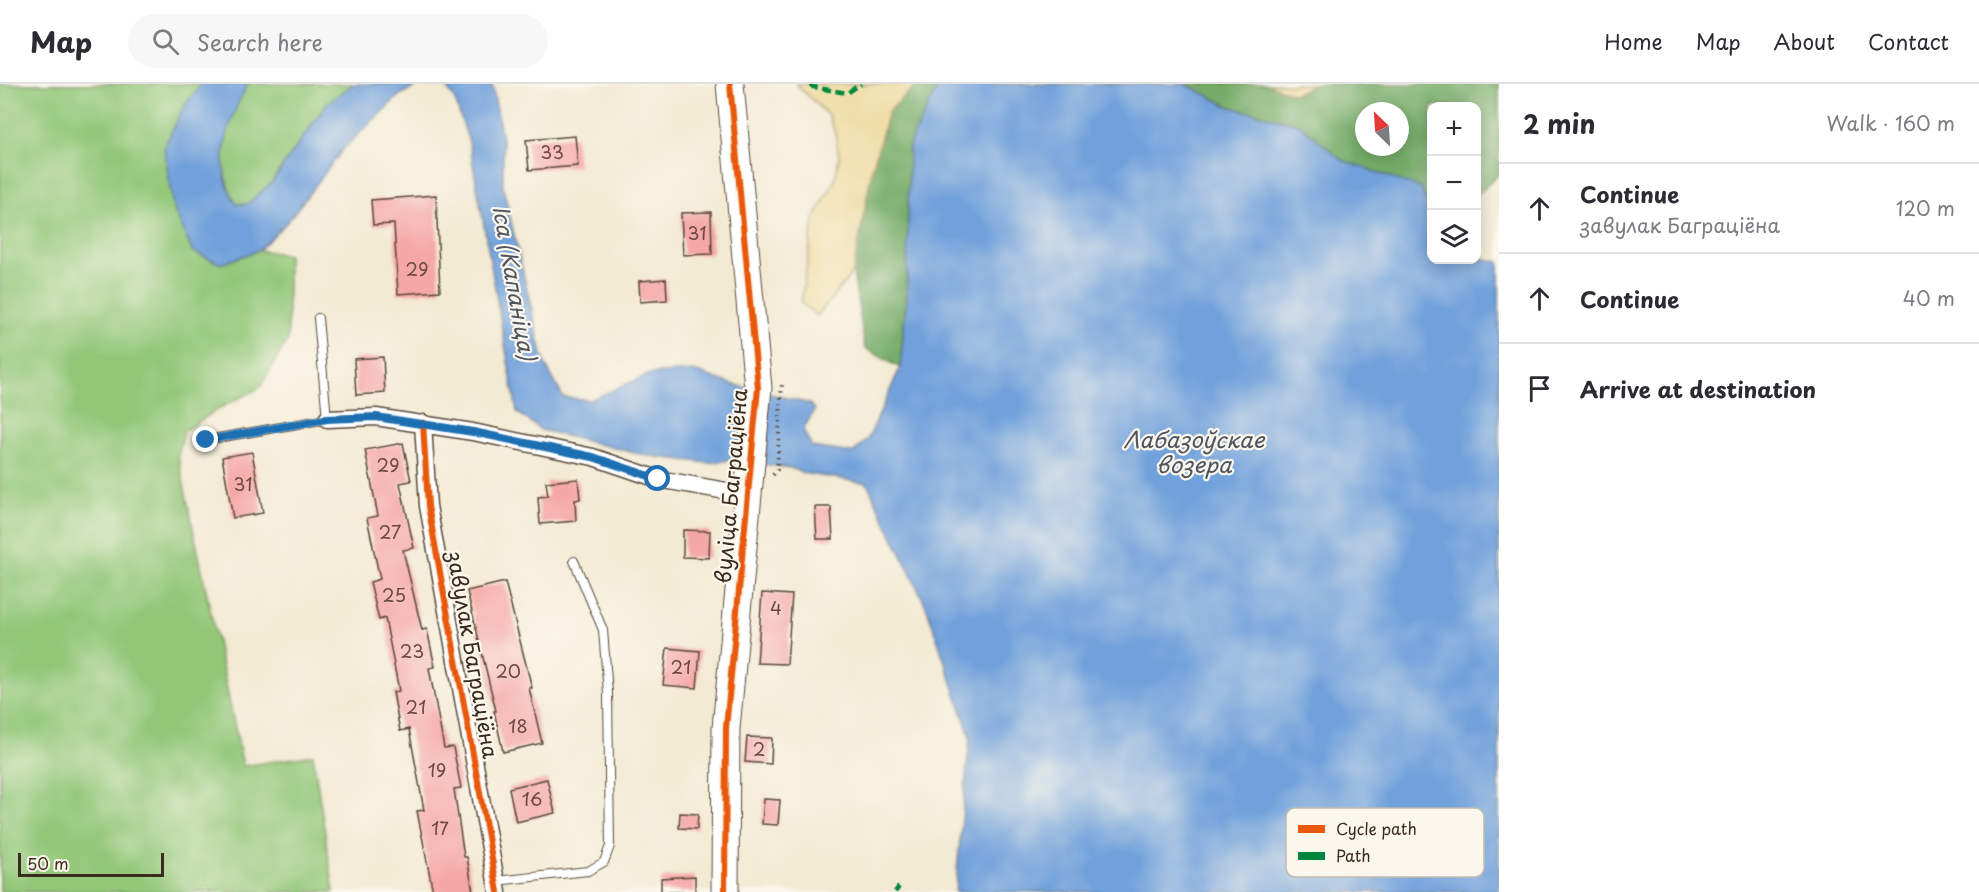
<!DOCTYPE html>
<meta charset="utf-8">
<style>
body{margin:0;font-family:"Playpen Sans",sans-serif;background:#f7f7f7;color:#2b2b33}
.controls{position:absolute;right:18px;top:18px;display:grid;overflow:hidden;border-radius:12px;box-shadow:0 3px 15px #0003}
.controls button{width:54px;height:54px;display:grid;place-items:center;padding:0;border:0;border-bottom:2px solid #e1e1e2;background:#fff;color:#2b2b33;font:30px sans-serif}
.compass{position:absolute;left:1355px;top:18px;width:54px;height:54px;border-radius:50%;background:#fff;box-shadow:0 3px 15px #0003;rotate:335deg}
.scale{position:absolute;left:18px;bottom:15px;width:146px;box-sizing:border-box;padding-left:6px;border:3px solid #3b2a1e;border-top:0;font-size:16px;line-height:21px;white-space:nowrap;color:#3b2a1e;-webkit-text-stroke:4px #fbf7ec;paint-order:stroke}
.stop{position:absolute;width:18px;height:18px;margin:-14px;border:4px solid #1f6fb2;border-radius:50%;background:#fff}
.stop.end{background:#1f6fb2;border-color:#fff;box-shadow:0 2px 6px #0008}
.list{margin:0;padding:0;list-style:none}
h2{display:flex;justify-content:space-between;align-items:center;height:78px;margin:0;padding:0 24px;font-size:26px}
h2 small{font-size:20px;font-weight:400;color:#7c7c81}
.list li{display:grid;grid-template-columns:39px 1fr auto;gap:18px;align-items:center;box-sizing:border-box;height:90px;padding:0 24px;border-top:2px solid #e1e1e2}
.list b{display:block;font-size:22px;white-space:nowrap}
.list p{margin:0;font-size:20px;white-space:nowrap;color:#7c7c81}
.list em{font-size:20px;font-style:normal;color:#7c7c81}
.icon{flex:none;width:33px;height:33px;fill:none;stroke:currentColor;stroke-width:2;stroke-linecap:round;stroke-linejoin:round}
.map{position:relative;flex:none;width:1499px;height:808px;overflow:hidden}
header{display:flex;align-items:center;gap:36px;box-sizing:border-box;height:84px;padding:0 30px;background:#fff;border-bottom:2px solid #e1e1e2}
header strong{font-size:28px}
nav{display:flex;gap:33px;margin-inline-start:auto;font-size:21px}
.search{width:420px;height:54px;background:#f7f7f7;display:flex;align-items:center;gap:15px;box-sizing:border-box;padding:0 21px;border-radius:33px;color:#7c7c81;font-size:22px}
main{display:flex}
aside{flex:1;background:#fff}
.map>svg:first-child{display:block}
</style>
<header>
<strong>Map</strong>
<div class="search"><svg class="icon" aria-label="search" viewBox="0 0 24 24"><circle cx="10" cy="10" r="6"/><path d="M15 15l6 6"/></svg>Search here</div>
<nav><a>Home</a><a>Map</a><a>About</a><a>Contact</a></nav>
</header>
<main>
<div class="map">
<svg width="1499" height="808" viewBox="0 0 1499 808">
<rect width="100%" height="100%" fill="#fbf7ec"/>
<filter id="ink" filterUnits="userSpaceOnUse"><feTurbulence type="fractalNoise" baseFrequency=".0167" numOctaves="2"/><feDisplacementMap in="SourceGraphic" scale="12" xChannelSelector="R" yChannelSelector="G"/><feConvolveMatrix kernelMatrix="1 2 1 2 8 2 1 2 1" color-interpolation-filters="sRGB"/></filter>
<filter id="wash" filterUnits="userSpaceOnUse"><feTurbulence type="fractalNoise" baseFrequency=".008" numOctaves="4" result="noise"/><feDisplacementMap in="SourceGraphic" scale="24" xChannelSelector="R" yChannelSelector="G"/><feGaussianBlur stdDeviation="1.35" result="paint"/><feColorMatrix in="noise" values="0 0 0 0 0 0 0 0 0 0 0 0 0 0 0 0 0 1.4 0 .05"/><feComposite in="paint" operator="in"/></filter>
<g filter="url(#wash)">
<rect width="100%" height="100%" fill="#f3ead3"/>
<!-- green -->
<path fill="#92c778" stroke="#66784b" stroke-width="1.5" d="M0,0H201L184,22L192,167L221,179L259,166L288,171V255L260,304L225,321L184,347L178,372L243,682L313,671L334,808H0Z
M248,0H354L327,19L272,98L248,120H237C211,83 228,35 248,0Z"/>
<!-- forest -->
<path fill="#75ac68" stroke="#586b43" stroke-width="1.5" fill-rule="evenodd" d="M917,0H939L909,61L907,211L900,284L865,264L853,188L872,86L888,28Z
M1185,0H1266L1295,10L1312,0H1499V90L1477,111L1476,22H1432L1431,131L1421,104L1342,76L1299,40L1230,23ZM1364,27H1400V63H1364Z"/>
<!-- sand -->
<path fill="#eeda9e" stroke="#94825e" stroke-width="1.5" d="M796,0H917L888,28L872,86L853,188L817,232L801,219L814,135L835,96L839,74L836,51L828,31Z
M1266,0H1312L1295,10Z"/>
<!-- water -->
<path fill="#71a1db" stroke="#56667c" stroke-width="1.5" d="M201,0H248C228,35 211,84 237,120H247L272,98L327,19L354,0H421L400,11L344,64L287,138L259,166L221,180L192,167L173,123L164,63L184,22Z
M444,0H490L493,4L503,61V103L544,278L563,313L590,316L650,290L694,287L732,300L810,320L815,325L803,346L812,363L853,369L868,355L900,284L907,211L909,61L939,0H1185L1230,23L1299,40L1342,76L1421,104L1431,131L1432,176H1476L1477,173L1499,178V808H955L970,652L926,522L867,399L802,389L791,384L729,376L708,379L648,372L541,346L517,328L469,58L454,14Z"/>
<g id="blocks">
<!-- building -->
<path fill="#f5a7a6" d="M575,52L578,82L529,86L526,56Z
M436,111L440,207L398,210L394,140L373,141L371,116Z
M711,128L712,170L683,171L681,129Z
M666,195L667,216L640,218L639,197Z
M383,273L385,309L356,311L354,275Z
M403,359L411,397L400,399L414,464L403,466L422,546L427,545L435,583L429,584L444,664L453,663L461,704L454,705L464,773H467L473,808H433L417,727L424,726L409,645L400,647L393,608L399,607L385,534L379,536L370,498L380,495L367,434L378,432L365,366Z
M252,368L263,429L233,434L222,373Z
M578,395L580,415L575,416L576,437L540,440L538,413L548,412L546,398Z
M815,423H831L833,455H817Z
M683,446L710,447L709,474L683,473Z
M505,498L532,604H529L542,659L503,668L494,627H496L467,507Z
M762,509L792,511L787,580L757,579Z
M667,564L700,567L697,604L663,601Z
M747,653L772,654L771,680L745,678Z
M547,695L555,729L516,738L509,704Z
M764,715L780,716L778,741L762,740Z
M680,729L698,730L697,745L679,744Z
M695,792V808H661V794Z"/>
</g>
</g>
<g filter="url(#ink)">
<use href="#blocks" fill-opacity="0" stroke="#574739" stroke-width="1.5"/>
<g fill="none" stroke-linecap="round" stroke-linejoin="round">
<!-- service casing -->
<g stroke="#574739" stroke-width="10">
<path id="service" d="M206,356L327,335L318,234
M496,797L588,787L604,778L610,762L608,609L603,546L574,477"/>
</g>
<!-- minor casing -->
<g stroke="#574739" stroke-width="19">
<path id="minor" d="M327,335L376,333L473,348L593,373L658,395L749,411
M423,339L428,422L498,808"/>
</g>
<!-- trunk casing -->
<g stroke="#574739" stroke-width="29">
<path id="trunk" d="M725,808L726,644L758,304L730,0"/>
</g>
<!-- path -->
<path stroke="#574739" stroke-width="4" stroke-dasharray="1.5 4.5" stroke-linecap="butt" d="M773,391L777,386L782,298"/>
<!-- service -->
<use href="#service" stroke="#fff" stroke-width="8"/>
<!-- minor -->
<use href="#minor" stroke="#fff" stroke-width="16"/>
<!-- trunk -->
<use href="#trunk" stroke="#fff" stroke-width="27"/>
<!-- quiet -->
<path stroke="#00873e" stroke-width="4.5" stroke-dasharray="9 4.5" stroke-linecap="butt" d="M810,0L813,3L847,9L861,0
M895,808L899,803"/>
<!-- cycleway casing -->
<g stroke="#fbf7ec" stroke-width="10">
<path id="cycleway" d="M423,339L428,422L498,808
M725,808L726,644L758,304L730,0"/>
</g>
<!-- cycleway -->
<use href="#cycleway" stroke="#e8590c" stroke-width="6"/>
</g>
</g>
<g fill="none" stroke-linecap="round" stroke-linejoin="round" filter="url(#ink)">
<!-- route -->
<path stroke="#1f6fb2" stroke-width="8" d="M206,356L327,335L376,333L473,348L593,373L658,395"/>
</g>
<g text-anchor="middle" stroke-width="4.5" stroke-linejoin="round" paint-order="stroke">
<!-- number labels -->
<g font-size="18" fill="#6a4940">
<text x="552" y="75">33</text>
<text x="697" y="156">31</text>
<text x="417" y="192">29</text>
<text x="388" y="388">29</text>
<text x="243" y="407">31</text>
<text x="390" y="455">27</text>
<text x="394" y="518">25</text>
<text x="776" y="531">4</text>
<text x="412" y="574">23</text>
<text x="681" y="590">21</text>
<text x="508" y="594">20</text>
<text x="416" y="630">21</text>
<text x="518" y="649">18</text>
<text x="759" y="672">2</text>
<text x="437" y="693">19</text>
<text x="532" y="722">16</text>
<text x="440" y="751">17</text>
</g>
<!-- street labels -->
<g font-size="21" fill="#3b2a1e" stroke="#fbf7ec">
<text transform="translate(732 402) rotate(-85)" y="7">вуліца Баграціёна</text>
<text transform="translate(472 571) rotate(80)" y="7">завулак Баграціёна</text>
</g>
<!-- water labels -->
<g font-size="22" font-style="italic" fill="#4e5460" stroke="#fbf7ec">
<text transform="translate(514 199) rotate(80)" y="8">Іса (Капаніца)</text>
<text x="1194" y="364">Лабазоўскае<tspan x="1194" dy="25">возера</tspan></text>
</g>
</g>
<!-- legend -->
<rect x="1286" y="724" width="198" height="69" rx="9" fill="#fbf7ec" stroke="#c1baae" stroke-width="1.5"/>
<rect x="1298" y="741" width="27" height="8" fill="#e8590c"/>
<rect x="1298" y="768" width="27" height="8" fill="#00873e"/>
<g font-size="16" fill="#3b2a1e">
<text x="1336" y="751">Cycle path</text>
<text x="1336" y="778">Path</text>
</g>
</svg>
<div class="controls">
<button>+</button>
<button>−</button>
<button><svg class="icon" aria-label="layers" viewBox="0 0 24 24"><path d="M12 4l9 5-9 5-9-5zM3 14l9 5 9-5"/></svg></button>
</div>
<svg class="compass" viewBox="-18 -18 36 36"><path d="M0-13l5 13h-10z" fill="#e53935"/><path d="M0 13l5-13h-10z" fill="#7c7c81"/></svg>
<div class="scale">50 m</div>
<div class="stop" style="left:658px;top:395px"></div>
<div class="stop end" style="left:206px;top:356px"></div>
</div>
<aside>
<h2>2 min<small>Walk · 160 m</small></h2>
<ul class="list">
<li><svg class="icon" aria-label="ahead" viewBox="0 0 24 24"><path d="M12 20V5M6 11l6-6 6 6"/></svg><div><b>Continue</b><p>завулак Баграціёна</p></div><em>120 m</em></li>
<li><svg class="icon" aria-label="ahead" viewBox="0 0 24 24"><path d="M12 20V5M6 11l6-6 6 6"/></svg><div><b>Continue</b></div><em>40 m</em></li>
<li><svg class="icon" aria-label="arrive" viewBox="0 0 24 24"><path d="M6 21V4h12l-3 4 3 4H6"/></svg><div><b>Arrive at destination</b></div></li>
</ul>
</aside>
</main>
